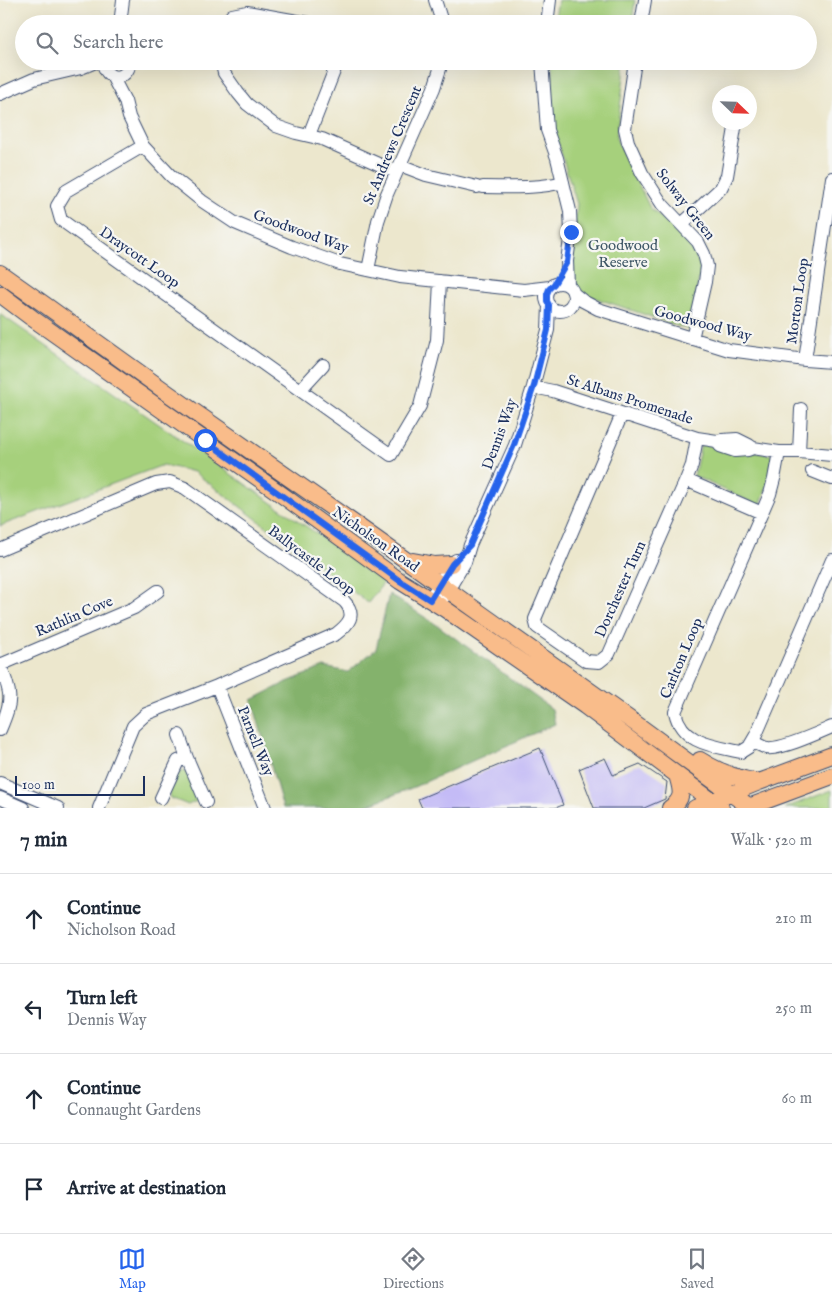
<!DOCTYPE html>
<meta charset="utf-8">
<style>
body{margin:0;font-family:"IM FELL English",serif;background:#f6f6f7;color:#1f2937}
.compass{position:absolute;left:712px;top:85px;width:45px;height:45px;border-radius:50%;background:#fff;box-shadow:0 5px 20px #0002;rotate:113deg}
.scale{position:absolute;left:15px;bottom:12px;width:130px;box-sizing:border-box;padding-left:5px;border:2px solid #1b2f5e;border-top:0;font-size:14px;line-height:18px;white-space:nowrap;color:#1b2f5e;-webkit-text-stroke:4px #f6f6f2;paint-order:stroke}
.stop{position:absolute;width:15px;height:15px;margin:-11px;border:4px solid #2563eb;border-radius:50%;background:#fff}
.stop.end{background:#2563eb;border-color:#fff;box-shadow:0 1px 5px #0008}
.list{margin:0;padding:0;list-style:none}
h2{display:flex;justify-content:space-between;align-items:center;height:65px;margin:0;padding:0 20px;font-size:21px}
h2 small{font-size:16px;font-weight:400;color:#747a83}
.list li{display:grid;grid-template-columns:32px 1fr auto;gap:15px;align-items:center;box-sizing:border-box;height:90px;padding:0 20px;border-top:1px solid #e0e1e3}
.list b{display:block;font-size:19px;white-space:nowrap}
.list p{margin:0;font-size:16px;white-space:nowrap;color:#747a83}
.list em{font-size:16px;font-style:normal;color:#747a83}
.icon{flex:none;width:28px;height:28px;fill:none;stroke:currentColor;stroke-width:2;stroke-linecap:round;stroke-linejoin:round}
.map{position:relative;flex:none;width:832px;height:808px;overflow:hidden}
.search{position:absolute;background:#fff;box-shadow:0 5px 20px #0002;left:15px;right:15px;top:15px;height:55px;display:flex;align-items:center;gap:12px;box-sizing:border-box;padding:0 18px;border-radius:28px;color:#747a83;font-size:19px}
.sheet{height:425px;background:#fff}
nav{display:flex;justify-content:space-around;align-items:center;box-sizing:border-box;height:70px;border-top:1px solid #e0e1e3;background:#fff;font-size:14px;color:#747a83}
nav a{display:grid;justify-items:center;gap:2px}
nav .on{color:#2563eb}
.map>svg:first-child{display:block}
</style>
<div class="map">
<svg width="832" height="808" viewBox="0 0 832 808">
<rect width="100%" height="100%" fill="#f6f6f2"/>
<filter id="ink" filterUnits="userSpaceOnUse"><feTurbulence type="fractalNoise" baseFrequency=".02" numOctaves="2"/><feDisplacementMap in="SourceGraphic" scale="10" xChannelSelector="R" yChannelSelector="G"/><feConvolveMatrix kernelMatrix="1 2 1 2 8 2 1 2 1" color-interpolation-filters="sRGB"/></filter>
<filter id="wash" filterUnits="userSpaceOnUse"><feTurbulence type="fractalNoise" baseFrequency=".0096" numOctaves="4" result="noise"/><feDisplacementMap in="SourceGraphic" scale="20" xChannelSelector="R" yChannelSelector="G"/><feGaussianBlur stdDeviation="1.12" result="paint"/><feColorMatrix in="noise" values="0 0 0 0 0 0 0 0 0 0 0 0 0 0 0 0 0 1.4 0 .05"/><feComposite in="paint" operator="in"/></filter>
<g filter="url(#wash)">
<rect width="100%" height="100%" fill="#ece7cd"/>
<!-- green -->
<path fill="#a6d07c" stroke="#60806d" d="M558,0H635L632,24H554Z
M552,61H626L616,138L650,208L690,243L701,266L690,330L569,289L577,204L554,130Z
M0,314L385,581L368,603L194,472L163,465L0,526Z
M701,444L772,455L770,478L760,506L694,476Z
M187,771L199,796L197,801L188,805L171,798L169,792L177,772Z
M832,790V808H785Z"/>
<!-- forest -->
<path fill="#84b26c" stroke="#507065" d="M389,594L440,627L552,709L555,724L414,787L360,808H283L252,700L287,682L324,667L348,672L376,649Z"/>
<g id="blocks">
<!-- building -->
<path fill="#c3baf6" d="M540,748L563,805L555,808H422L418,799Z
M605,758L613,775L640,764L667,782L665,799L644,808H594L579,769Z"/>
</g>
</g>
<g filter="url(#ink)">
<use href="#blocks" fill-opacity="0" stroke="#3a4b6f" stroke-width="1"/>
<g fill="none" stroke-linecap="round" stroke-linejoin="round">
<!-- minor casing -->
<g stroke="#3a4b6f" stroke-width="14">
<path id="minor" d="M435,0L441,19L442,24
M120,24L123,0
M225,24L232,15L247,12L314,24
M547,24L550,0
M641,24L645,0
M103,61C104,82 129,82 130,61
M221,61L224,73L238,93L247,104L276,126L296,133L322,139L396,172
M542,61L547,130L557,158L570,211L571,232L567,261L568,285
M635,61L625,129L628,142L642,173L662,204L698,242L704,254L707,266L705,282L692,339
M112,76L125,101L129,117L143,146L171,176L202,201L235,223L292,247L340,264L400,277L524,290L550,287
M0,94L34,79L81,68L98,61
M309,135L338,61
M143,146L66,191L57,206L61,220L391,455L420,406L437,340L440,281
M400,165L426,175L477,187
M483,187C510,187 537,189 563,182
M682,224L721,188L727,176L736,122
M368,270L378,221L387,194L434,88L440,69V61
M546 297a14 14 0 1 1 28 0a14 14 0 1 1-28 0Z
M573,293L583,301L598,309L729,350L805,360L832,362
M805,360L832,178
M533,387L553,391L697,438L717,441L722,440L737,439L749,445L753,448
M300,390L323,365
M622,414L535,619L537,627L586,661L599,662L609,654L686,480L692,465L697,438
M717,441L720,446L735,451L748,450L753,448L779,452H799L832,455
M779,452L774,479L770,494L675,712C682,744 714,746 741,752L749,747L756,735L832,560
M799,452L801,409
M812,471L832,479
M686,480L762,513
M0,550L156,484L170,482L185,488L344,601C357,615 349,624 336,634L217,686L146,714L133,726L99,808
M444,597L465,562L470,545L515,445L533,387L548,330L549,305
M430,599L451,564L456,560
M0,665L134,608L158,591
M0,665C12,695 13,699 0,730
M217,686L265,808
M179,735L187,758L206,802
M752,742C757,743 762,747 767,748C781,750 818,733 832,727
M0,783L58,808
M0,798L23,808
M161,798L178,761L187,758"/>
</g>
<!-- major casing -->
<g stroke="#3a4b6f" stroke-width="18">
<path id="major" d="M0,273L48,307L169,394L355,524L635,723L751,808
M0,294L32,318L278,492L400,581L445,609L585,706L721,808
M413,561L435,565L451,564
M700,760C717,771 738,779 759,782
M670,808C685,799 681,789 677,775
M695,808L759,782L832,755
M746,808L832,776"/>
</g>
<!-- minor -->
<use href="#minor" stroke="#fff" stroke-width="12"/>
<!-- major -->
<use href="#major" stroke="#f9bc8a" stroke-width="16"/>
</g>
</g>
<g fill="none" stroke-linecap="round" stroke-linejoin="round" filter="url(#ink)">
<!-- route -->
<path stroke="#2563eb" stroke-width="6" d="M205,440L400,581L430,600L452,564L470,545L514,445L534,386L548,330L549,305L547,301V294L549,289L554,284L567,262L571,232"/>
</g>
<g text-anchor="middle" stroke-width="4.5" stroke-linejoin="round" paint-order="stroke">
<!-- street labels -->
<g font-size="15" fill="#1b2f5e" stroke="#f6f6f2">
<text transform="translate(392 145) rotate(-67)" y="5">St Andrews Crescent</text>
<text transform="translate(686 204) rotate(52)" y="5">Solway Green</text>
<text transform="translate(301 231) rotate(20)" y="5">Goodwood Way</text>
<text transform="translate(140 257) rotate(35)" y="5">Draycott Loop</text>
<text transform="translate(797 301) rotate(-82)" y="5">Morton Loop</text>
<text transform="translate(703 323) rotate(15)" y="5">Goodwood Way</text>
<text transform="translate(630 399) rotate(18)" y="5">St Albans Promenade</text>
<text transform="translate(499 434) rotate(-70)" y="5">Dennis Way</text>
<text transform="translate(376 539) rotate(35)" y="5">Nicholson Road</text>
<text transform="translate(312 560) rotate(37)" y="5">Ballycastle Loop</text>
<text transform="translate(620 589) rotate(-66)" y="5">Dorchester Turn</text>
<text transform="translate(74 616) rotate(-23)" y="5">Rathlin Cove</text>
<text transform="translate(681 658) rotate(-67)" y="5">Carlton Loop</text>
<text transform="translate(256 741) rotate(68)" y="5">Parnell Way</text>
</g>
<!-- park labels -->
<g font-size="15" fill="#3e5766" stroke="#f6f6f2">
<text x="623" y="250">Goodwood<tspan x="623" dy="17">Reserve</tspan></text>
</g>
</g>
</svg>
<svg class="compass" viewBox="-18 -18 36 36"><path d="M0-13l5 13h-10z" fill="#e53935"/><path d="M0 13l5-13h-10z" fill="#747a83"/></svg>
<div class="scale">100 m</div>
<div class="stop" style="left:205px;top:440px"></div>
<div class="stop end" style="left:571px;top:232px"></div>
<div class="search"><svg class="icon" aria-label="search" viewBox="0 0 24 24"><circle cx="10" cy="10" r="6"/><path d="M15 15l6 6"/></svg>Search here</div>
</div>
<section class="sheet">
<h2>7 min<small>Walk · 520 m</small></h2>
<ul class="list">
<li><svg class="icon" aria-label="ahead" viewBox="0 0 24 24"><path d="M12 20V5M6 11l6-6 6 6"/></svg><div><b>Continue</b><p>Nicholson Road</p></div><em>210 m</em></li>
<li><svg class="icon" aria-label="left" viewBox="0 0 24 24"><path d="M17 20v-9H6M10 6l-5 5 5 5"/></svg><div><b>Turn left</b><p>Dennis Way</p></div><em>250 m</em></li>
<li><svg class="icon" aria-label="ahead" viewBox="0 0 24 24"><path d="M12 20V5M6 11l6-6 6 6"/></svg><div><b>Continue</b><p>Connaught Gardens</p></div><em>60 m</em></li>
<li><svg class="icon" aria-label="arrive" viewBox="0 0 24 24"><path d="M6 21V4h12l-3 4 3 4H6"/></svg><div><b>Arrive at destination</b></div></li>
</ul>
</section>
<nav>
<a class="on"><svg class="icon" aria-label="map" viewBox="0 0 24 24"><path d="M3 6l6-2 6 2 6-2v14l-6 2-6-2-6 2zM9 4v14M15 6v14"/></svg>Map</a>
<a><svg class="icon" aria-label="directions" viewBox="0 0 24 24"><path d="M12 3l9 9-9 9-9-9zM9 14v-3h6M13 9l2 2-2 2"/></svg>Directions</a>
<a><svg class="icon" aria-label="saved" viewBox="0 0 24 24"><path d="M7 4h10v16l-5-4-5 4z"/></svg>Saved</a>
</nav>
